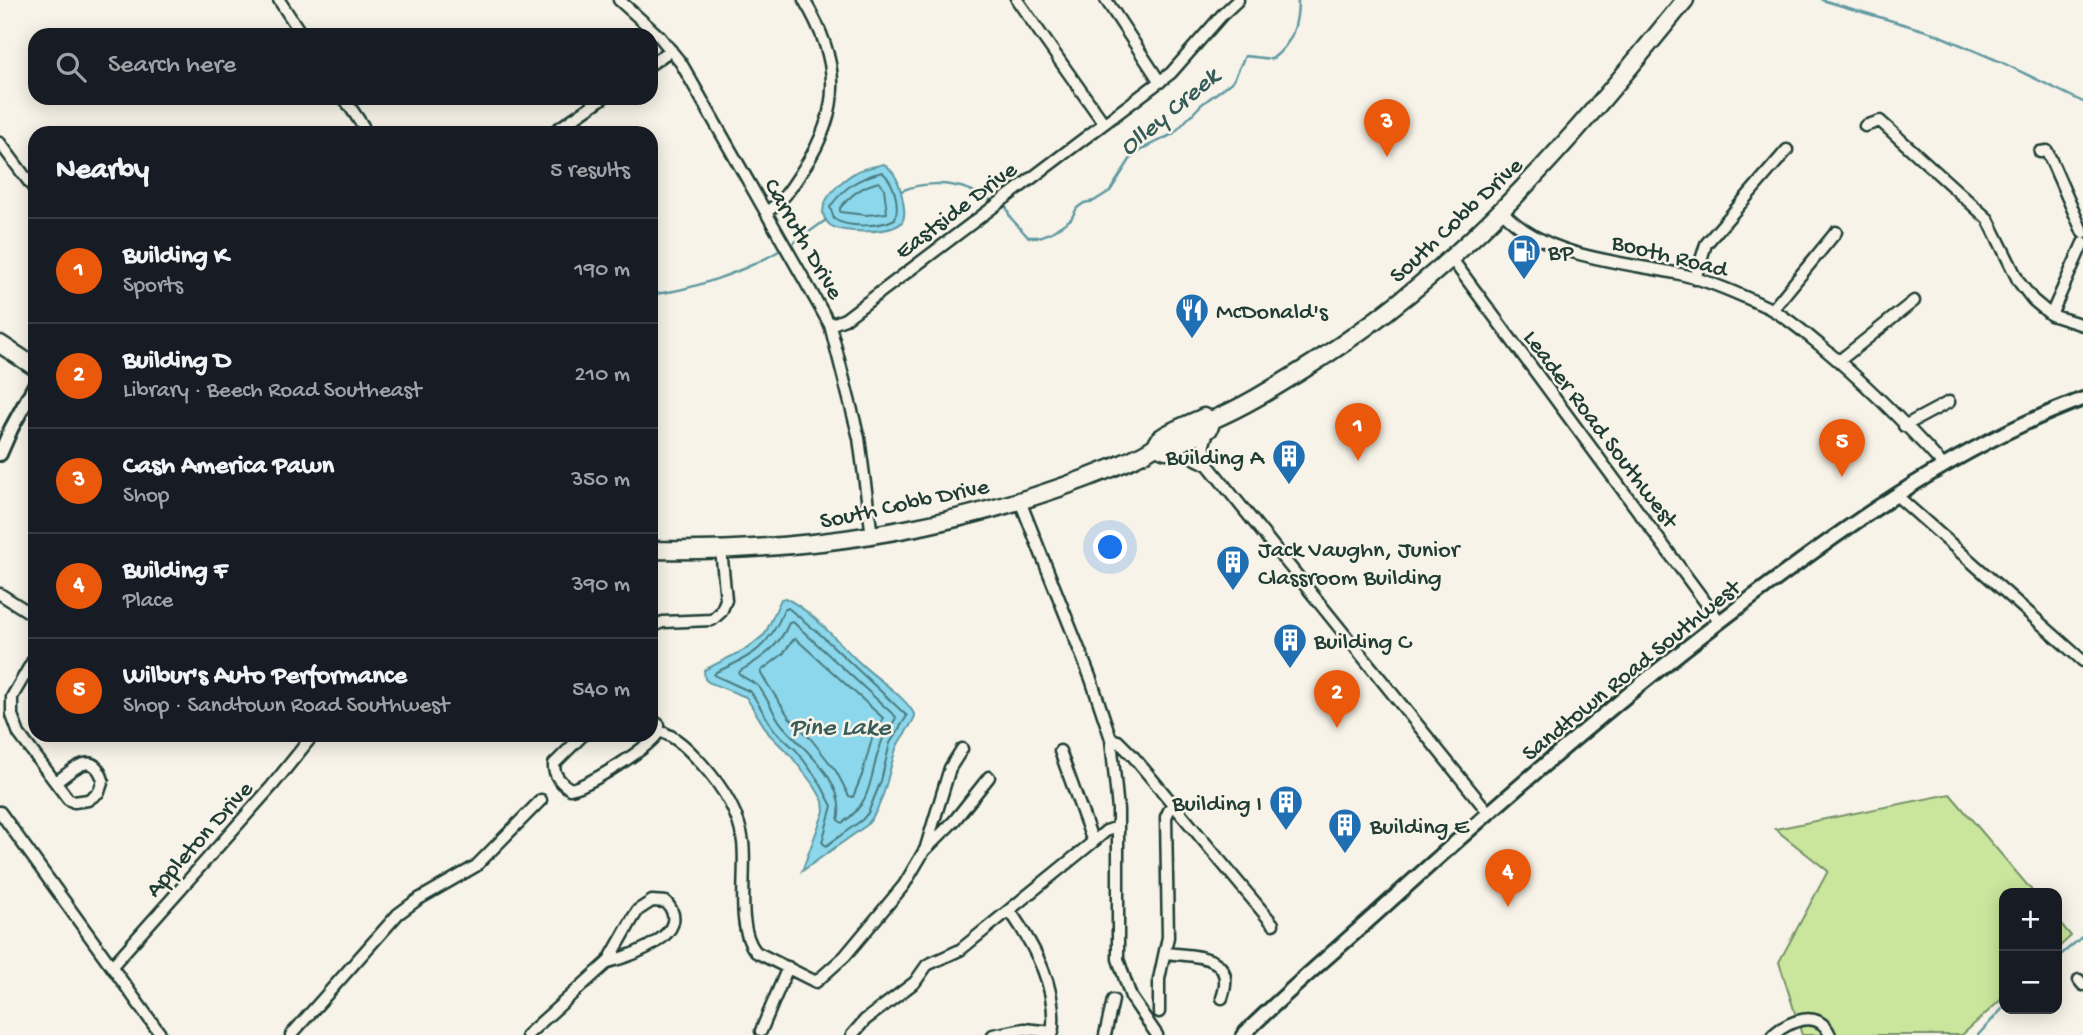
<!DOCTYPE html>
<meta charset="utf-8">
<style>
body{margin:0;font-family:"Gochi Hand",sans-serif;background:#20242c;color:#f1f3f6}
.controls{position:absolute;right:21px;bottom:21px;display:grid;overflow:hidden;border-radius:14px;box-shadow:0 4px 18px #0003}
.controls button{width:63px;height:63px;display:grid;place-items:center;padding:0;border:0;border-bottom:2px solid #363941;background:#171b24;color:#f1f3f6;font:35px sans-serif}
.you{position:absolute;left:1111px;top:548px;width:24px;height:24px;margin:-18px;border:5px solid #fff;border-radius:50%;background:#1a73e8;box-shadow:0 0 0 10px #1a73e833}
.badge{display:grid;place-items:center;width:46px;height:46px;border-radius:50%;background:#ea580c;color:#fff;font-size:23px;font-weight:700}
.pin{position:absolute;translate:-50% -58px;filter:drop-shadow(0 2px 4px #0008)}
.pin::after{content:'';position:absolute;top:37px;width:24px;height:21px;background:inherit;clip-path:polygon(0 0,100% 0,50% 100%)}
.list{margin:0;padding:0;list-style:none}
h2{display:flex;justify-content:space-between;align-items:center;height:91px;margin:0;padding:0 28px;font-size:30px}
h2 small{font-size:23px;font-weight:400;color:#9ea1a6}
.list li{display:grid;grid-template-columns:46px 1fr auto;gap:21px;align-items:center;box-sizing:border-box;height:105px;padding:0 28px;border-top:2px solid #363941}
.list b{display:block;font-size:26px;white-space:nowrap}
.list p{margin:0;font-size:23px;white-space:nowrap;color:#9ea1a6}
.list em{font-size:23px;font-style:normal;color:#9ea1a6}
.icon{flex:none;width:38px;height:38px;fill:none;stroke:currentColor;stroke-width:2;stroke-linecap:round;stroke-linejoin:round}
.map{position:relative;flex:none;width:2083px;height:1035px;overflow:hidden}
.search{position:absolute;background:#171b24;box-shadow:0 4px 18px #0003;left:28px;top:28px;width:630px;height:77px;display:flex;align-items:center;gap:18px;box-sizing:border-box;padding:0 24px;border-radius:21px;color:#9ea1a6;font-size:26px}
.panel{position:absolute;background:#171b24;box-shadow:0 4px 18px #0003;left:28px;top:126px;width:630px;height:616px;border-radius:21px}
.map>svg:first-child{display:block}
</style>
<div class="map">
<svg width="2083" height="1035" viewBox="0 0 2083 1035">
<rect width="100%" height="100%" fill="#f7f3e8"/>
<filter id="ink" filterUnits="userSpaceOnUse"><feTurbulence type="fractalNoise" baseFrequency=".0143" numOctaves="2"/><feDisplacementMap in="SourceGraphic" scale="14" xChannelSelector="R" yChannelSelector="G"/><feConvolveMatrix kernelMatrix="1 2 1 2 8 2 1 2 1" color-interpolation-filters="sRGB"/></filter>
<g filter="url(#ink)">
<!-- green -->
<path fill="#cae69d" stroke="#749268" stroke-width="2" d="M1950,794L2034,893H2004V997L1962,1035H1802L1779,962L1828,871L1775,829Z
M2057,919L2071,936L2057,949Z"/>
<!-- water -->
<path fill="#8cd7ec" stroke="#6099a2" stroke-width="2" d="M884,164C897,173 900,186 903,201C904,208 906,216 902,222C892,234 841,234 830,225C809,207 842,179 858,171C866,168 876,166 884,164Z
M785,598C814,612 836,641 860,663C875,678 907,697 915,716C911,728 900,737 896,749C887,776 885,803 867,825L802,871L824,811L823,801L815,787L791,756L769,734L746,697L708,682L705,679L704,670L748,648L765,634L781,599Z"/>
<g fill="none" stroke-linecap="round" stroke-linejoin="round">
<!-- shore -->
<path stroke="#4b7b7e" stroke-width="2" d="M882,172C894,182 900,204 895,219C880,227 848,228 834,219L830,207C844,187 859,178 882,172Z
M879,182L884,188L887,213L866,215L840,212V208C851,195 862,186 879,182Z
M788,608L821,635L907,716L890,743L881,781L868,813L862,820L826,846L822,842L832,806L820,783L797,751L774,730L751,692L714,675L716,672C752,657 770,646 784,610Z
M793,622L896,717C893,726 885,732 882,741C869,772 875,802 842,823L838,820C847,782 806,752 783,726C773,715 767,695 757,685C751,681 744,678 739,674L740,671C761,659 779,647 789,623Z
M796,639L883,718L873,735L862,775L853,797L849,796L836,771L811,739L789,717L761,674V671L783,654L793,640Z"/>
<!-- stream -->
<path stroke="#6099a2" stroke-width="2.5" d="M1822,0L1933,33L2001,62L2083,102
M901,191C922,182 948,182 970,190C977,193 983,197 991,200
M1006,206L1010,217L1028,237H1039L1052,232L1071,219L1077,208L1084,203L1094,201L1110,191L1131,158L1144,148L1173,134L1202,104L1233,81L1245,56L1272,59C1292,44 1298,25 1298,0
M792,244L826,220
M651,294C688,292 747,270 779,251
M2057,958L2083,936
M1978,1035L2004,1007"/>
<!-- minor casing -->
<g stroke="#1f3d34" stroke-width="15">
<path id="minor" d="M279,0L302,35
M619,0L659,36L681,63L830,325L859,438L872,536
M1017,0L1103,122
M1106,0L1160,82
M651,64L671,50
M344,98L363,126
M1865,126L1880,121L1988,219L2019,282L2033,300L2051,315L2083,325
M552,133L603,98
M0,143L35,190
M2040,152L2047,151L2083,233
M1502,211C1546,259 1620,261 1680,274C1710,281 1741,295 1769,308C1788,318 1805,333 1821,346C1864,382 1905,423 1943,465
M766,212C784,201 793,185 804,168C843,108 840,60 804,0
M1451,258L1720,622
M1695,279L1706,244L1787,150
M1772,310L1836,232
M2051,315L2083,243
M830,325L845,319L1171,73L1222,15L1238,0
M1839,361L1914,301
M1904,426L1949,402
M1168,450L1190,456L1208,465L1488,812
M1208,465L1204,444L1209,429
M1896,495L2083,661
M1020,501L1091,679L1111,739L1118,810V959L1131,997L1157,1035
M0,594L35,616
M651,627L663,622L712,620L721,612L726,600L721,549
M35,657L12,697V715L19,734L68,799L74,802L88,800L99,792L103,780C93,748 73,770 56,782
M651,719L659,725V731C676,736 689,750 701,763C721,785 739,812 743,842C747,874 735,928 756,952L816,982L845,956L904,885L924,851L954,821L989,777
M583,735L554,764C553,775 561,783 570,789C587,787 653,746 659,731
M1111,739L1118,741L1132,755L1273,924
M1060,751L1093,842L1106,831L1118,827
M0,812L161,1035
M926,847L950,768L962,749
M1010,911C1035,947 1059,990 1052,1035
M1166,953C1197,957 1237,954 1222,998
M112,966L272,786L313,735
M2079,980L2083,985
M1159,1012V979L1168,937L1166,817L1172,804
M761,1031L788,967
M291,1035L398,914L417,900L476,866L541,800
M527,1035L608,962L633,918L638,910L652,901L666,902C695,934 631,956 608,962
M852,1035L865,1020L915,982L927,965L960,950L1093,842
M993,1035L1024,1029L1053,1032
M1105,1035L1113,1000
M1773,1035C1789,1021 1819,1008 1830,1035"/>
</g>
<!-- tertiary casing -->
<g stroke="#1f3d34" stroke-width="18">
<path id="tertiary" d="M0,454L11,429L35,385
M1243,1035C1289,989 1340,947 1388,903C1498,803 1608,707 1726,617C1837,533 1951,448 2083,399"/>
</g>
<!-- primary casing -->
<g stroke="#1f3d34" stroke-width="21">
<path id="primary" d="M0,344L35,367
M1156,446L1166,450L1209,429L1212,420
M651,550C810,553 965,528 1112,468C1123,463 1146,454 1155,446C1158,444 1158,440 1161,438C1167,432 1194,422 1204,417L1212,420C1243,407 1272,389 1301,371C1460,273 1569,143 1685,0"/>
</g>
<!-- minor -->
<use href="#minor" stroke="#f7f3e8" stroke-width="10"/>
<!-- tertiary -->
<use href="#tertiary" stroke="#f7f3e8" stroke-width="12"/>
<!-- primary -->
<use href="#primary" stroke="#f7f3e8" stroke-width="16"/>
</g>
</g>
<!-- icons -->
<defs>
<g id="fuel-pin" transform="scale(1.75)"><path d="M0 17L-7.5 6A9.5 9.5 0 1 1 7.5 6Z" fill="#1f6fb2" stroke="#f7f3e8"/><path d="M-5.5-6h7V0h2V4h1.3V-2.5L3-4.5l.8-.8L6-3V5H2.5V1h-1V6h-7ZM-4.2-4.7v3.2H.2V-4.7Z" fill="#fff"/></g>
<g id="restaurant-pin" transform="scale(1.75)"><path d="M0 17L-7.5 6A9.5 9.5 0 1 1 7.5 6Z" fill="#1f6fb2" stroke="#f7f3e8"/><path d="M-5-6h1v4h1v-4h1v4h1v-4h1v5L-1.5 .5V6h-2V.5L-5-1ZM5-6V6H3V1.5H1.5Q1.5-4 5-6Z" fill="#fff"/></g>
<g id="building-pin" transform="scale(1.75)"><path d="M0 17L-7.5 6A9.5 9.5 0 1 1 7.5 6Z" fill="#1f6fb2" stroke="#f7f3e8"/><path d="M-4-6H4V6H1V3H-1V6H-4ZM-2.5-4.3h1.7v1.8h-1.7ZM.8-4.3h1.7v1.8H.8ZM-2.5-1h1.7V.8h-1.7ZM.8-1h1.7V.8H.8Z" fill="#fff"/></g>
</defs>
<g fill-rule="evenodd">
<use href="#fuel-pin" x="1524" y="251"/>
<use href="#restaurant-pin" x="1192" y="310"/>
<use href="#building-pin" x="1289" y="456"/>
<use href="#building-pin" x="1233" y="562"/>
<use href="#building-pin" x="1290" y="640"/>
<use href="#building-pin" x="1286" y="802"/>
<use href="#building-pin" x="1345" y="825"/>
</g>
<g text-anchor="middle" stroke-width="5" stroke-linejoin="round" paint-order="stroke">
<!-- street labels -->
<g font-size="24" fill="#1f3d34" stroke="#f7f3e8">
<text transform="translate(955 209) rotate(-37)" y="8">Eastside Drive</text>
<text transform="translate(1455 219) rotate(-43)" y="8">South Cobb Drive</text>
<text transform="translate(805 238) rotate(60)" y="8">Carruth Drive</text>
<text transform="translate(1670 254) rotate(14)" y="8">Booth Road</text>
<text transform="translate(1602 428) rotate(53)" y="8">Leader Road Southwest</text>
<text transform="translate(904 502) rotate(-12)" y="8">South Cobb Drive</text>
<text transform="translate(1630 669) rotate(-39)" y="8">Sandtown Road Southwest</text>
<text transform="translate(198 838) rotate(-48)" y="8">Appleton Drive</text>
</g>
<!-- poi labels -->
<g font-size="24" fill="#1f3d34" stroke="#f7f3e8" text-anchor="start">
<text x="1548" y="259">BP</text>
<text x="1216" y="318">McDonald's</text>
<text x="1264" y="464" text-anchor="end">Building A</text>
<text x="1258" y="556">Jack Vaughn, Junior<tspan x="1258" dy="28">Classroom Building</tspan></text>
<text x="1314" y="648">Building C</text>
<text x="1262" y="810" text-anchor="end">Building I</text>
<text x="1370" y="833">Building E</text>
</g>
<!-- water labels -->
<g font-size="26" font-style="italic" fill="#355c59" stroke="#f7f3e8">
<text transform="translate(1168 110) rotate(-40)" y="9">Olley Creek</text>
<text x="840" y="734">Pine Lake</text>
</g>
</g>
</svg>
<div class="controls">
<button>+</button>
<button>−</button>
</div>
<div class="you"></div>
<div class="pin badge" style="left:1358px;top:461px">1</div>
<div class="pin badge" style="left:1337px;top:728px">2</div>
<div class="pin badge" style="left:1387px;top:157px">3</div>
<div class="pin badge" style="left:1508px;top:907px">4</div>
<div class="pin badge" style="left:1842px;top:477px">5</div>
<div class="search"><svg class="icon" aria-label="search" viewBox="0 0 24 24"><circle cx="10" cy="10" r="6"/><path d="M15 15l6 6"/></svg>Search here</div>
<section class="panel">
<h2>Nearby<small>5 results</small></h2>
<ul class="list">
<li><span class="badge">1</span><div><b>Building K</b><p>Sports</p></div><em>190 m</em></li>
<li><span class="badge">2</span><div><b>Building D</b><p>Library · Beech Road Southeast</p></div><em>210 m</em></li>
<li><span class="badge">3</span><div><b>Cash America Pawn</b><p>Shop</p></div><em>350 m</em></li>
<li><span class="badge">4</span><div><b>Building F</b><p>Place</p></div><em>390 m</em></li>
<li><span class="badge">5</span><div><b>Wilbur's Auto Performance</b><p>Shop · Sandtown Road Southwest</p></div><em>540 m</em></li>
</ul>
</section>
</div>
